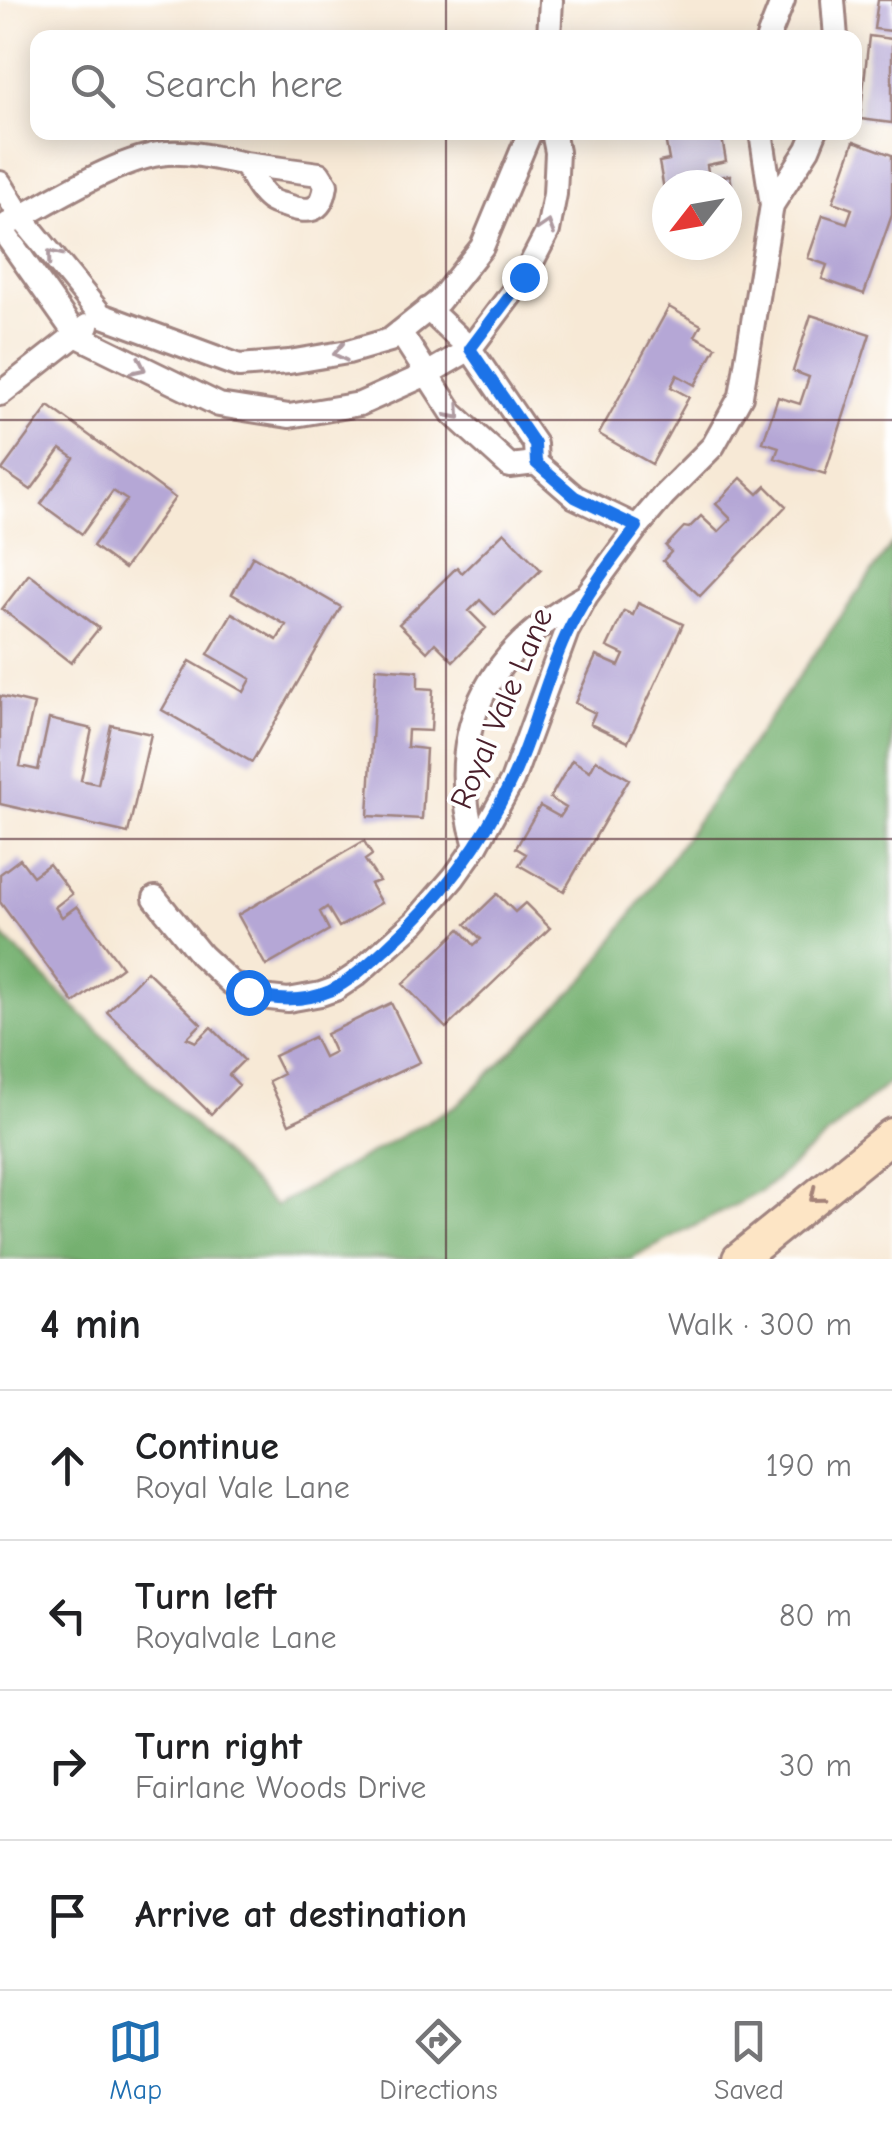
<!DOCTYPE html>
<meta charset="utf-8">
<style>
body{margin:0;font-family:"Comic Neue",sans-serif;background:#f6f6f6;color:#202124}
.compass{position:absolute;left:652px;top:170px;width:90px;height:90px;border-radius:50%;background:#fff;box-shadow:0 5px 25px #0003;rotate:239deg}
.stop{position:absolute;width:30px;height:30px;margin:-22px;border:8px solid #1a73e8;border-radius:50%;background:#fff}
.stop.end{background:#1a73e8;border-color:#fff;box-shadow:0 2px 10px #0008}
.list{margin:0;padding:0;list-style:none}
h2{display:flex;justify-content:space-between;align-items:center;height:130px;margin:0;padding:0 40px;font-size:42px}
h2 small{font-size:32px;font-weight:400;color:#757577}
.list li{display:grid;grid-template-columns:65px 1fr auto;gap:30px;align-items:center;box-sizing:border-box;height:150px;padding:0 40px;border-top:2px solid #e0e0e0}
.list b{display:block;font-size:38px;white-space:nowrap}
.list p{margin:0;font-size:32px;white-space:nowrap;color:#757577}
.list em{font-size:32px;font-style:normal;color:#757577}
.icon{flex:none;width:55px;height:55px;fill:none;stroke:currentColor;stroke-width:2;stroke-linecap:round;stroke-linejoin:round}
.map{position:relative;flex:none;width:892px;height:1259px;overflow:hidden}
.search{position:absolute;background:#fff;box-shadow:0 5px 25px #0003;left:30px;right:30px;top:30px;height:110px;display:flex;align-items:center;gap:25px;box-sizing:border-box;padding:0 35px;border-radius:20px;color:#757577;font-size:38px}
.sheet{height:730px;background:#fff}
nav{display:flex;justify-content:space-around;align-items:center;box-sizing:border-box;height:140px;border-top:2px solid #e0e0e0;background:#fff;font-size:28px;color:#757577}
nav a{display:grid;justify-items:center;gap:5px}
nav .on{color:#1f6fb2}
.map>svg:first-child{display:block}
</style>
<div class="map">
<svg width="892" height="1259" viewBox="0 0 892 1259">
<rect width="100%" height="100%" fill="#fff"/>
<filter id="ink" filterUnits="userSpaceOnUse"><feTurbulence type="fractalNoise" baseFrequency=".01" numOctaves="2"/><feDisplacementMap in="SourceGraphic" scale="20" xChannelSelector="R" yChannelSelector="G"/><feConvolveMatrix kernelMatrix="1 2 1 2 8 2 1 2 1" color-interpolation-filters="sRGB"/></filter>
<filter id="wash" filterUnits="userSpaceOnUse"><feTurbulence type="fractalNoise" baseFrequency=".0048" numOctaves="4" result="noise"/><feDisplacementMap in="SourceGraphic" scale="40" xChannelSelector="R" yChannelSelector="G"/><feGaussianBlur stdDeviation="2.25" result="paint"/><feColorMatrix in="noise" values="0 0 0 0 0 0 0 0 0 0 0 0 0 0 0 0 0 1.4 0 .05"/><feComposite in="paint" operator="in"/></filter>
<g filter="url(#wash)">
<rect width="100%" height="100%" fill="#f7e9d6"/>
<!-- forest -->
<path fill="#74b06f" stroke="#5f684d" stroke-width="2.5" d="M892,544V1080L762,1191L631,1259H0V933L275,1206L459,1104L588,976Z"/>
<g id="blocks">
<!-- building -->
<path fill="#b5a7d6" d="M878,0H892V31L874,29Z
M869,36L892,39V123L860,119Z
M664,132H721L726,161L707,165L709,179L730,175L739,226L727,228V185H667V195H665L659,162L669,160Z
M854,141L892,155V215L864,294L822,279L827,265L808,258L823,215L847,223L852,209L833,202Z
M669,307L701,325L695,336L716,347L695,385L677,375L671,387L689,397L652,464L599,434Z
M811,315L870,334L825,474L775,458L779,447L763,442L778,397L800,404L809,377L793,371Z
M49,406L175,498L124,569L93,546L127,500L113,491L82,534L41,504L74,458L61,449L31,490L2,470Z
M741,478L758,494L766,486L786,506L700,596L663,561L671,552L666,546L684,527L689,528L701,516L718,532L731,519L716,504Z
M504,532L541,570L495,615L480,600L469,611L486,628L453,661L435,643L427,652L399,624L457,567L462,573Z
M253,556L341,607L252,762L162,710L190,661L244,692L251,679L208,654L232,613L277,640L286,625L232,594Z
M29,574L99,628L71,663L2,609Z
M638,603L683,624L628,742L590,724L595,713L575,703L596,656L619,666L624,655L607,647L624,611L633,615Z
M376,668L418,671V688L433,689L431,731L408,730L407,747L426,749L422,819L368,816Z
M0,696L34,704L20,766L38,770L49,719L92,729L81,780L98,784L111,725L151,734L128,833L0,804Z
M572,760L590,771L596,760L629,779L564,891L519,865L526,854L516,848L540,806L560,817L566,808L550,798Z
M364,841L372,855L365,860L379,881L370,884L381,903L339,927L327,907L320,912L329,930L266,966L238,915Z
M20,859L33,876L49,864L72,894L55,907L62,917L77,906L122,967L74,1003L0,902V874Z
M497,894L515,912L525,903L550,928L446,1028L403,984L460,929L474,945L481,939L466,924Z
M147,971L201,1024L187,1038L196,1042L211,1027L244,1060L229,1075L239,1085L211,1114L107,1012Z
M391,1003L420,1062L289,1124L269,1081L283,1074L274,1056L314,1037L324,1057L334,1052L326,1034Z"/>
</g>
</g>
<g filter="url(#ink)">
<use href="#blocks" fill-opacity="0" stroke="#a08480" stroke-width="2.5"/>
<g fill="none" stroke-linecap="round" stroke-linejoin="round">
<!-- street casing -->
<g stroke="#a08480" stroke-width="28">
<path id="street" d="M833,0L836,38
M549,38L551,0
M768,38L783,0
M245,164L319,174L326,185C322,214 308,213 284,205C279,204 273,202 269,199C258,191 252,175 245,164Z
M0,183L21,217L101,315L239,366L289,362L348,352L390,340L439,301L482,247L530,132
M772,205L808,149L815,132
M8,224C52,201 119,157 167,153C193,151 220,159 245,164
M0,227L76,335L219,405L289,416L360,404L427,374L470,349L524,277L548,231L555,194L557,152L553,132
M428,309L470,349L535,444L536,463L575,497L637,527
M400,332L453,414L510,466L536,463
M0,394L87,326
M476,846C442,733 486,651 586,596
M155,898L201,955L231,983L261,997L288,1000L321,994L335,989L356,975L415,922L454,877L476,846L512,781L567,631L586,596L637,527L664,495L713,446L741,396L772,205L761,132"/>
</g>
<!-- secondary casing -->
<g stroke="#a08480" stroke-width="38">
<path id="secondary" d="M739,1259L892,1135"/>
</g>
<!-- street -->
<use href="#street" stroke="#fff" stroke-width="22"/>
<!-- secondary -->
<use href="#secondary" stroke="#fde5c5" stroke-width="32"/>
</g>
<!-- one-way arrows -->
<defs><path id="oneway-chevron" d="M-2-3.5L2.5 0L-2 3.5" fill="none" stroke-width="1.6" stroke-linecap="round" stroke-linejoin="round" transform="scale(2.5)"/></defs>
<g stroke="#ae9aa0">
<use href="#oneway-chevron" transform="translate(547 227) rotate(-73)"/>
<use href="#oneway-chevron" transform="translate(53 256) rotate(-129)"/>
<use href="#oneway-chevron" transform="translate(340 353) rotate(168)"/>
<use href="#oneway-chevron" transform="translate(139 367) rotate(26)"/>
<use href="#oneway-chevron" transform="translate(455 413) rotate(49)"/>
</g>
<use stroke="#a48278" href="#oneway-chevron" transform="translate(816 1196) rotate(141)"/>
</g>
<g fill="none" stroke-linecap="round" stroke-linejoin="round" filter="url(#ink)">
<!-- route -->
<path stroke="#1a73e8" stroke-width="12" d="M248,992C275,1002 304,1002 330,991C351,981 368,964 385,949C438,901 482,845 512,779C535,730 545,677 569,629C587,592 612,560 637,527L575,497L536,463L535,444L470,349L524,277"/>
</g>
<!-- grid -->
<path fill="none" stroke="#4a1f2b" stroke-width="2.5" stroke-opacity="0.55" d="M446,0V38M446,132V1259M0,420H892M0,839H892"/>
<g text-anchor="middle" stroke-width="8" stroke-linejoin="round" paint-order="stroke">
<!-- street labels -->
<g font-size="32" fill="#4a1f2b" stroke="#fff">
<text transform="translate(501 708) rotate(-67)" y="11">Royal Vale Lane</text>
</g>
</g>
</svg>
<svg class="compass" viewBox="-18 -18 36 36"><path d="M0-13l5 13h-10z" fill="#e53935"/><path d="M0 13l5-13h-10z" fill="#757577"/></svg>
<div class="stop" style="left:248px;top:992px"></div>
<div class="stop end" style="left:524px;top:277px"></div>
<div class="search"><svg class="icon" aria-label="search" viewBox="0 0 24 24"><circle cx="10" cy="10" r="6"/><path d="M15 15l6 6"/></svg>Search here</div>
</div>
<section class="sheet">
<h2>4 min<small>Walk · 300 m</small></h2>
<ul class="list">
<li><svg class="icon" aria-label="ahead" viewBox="0 0 24 24"><path d="M12 20V5M6 11l6-6 6 6"/></svg><div><b>Continue</b><p>Royal Vale Lane</p></div><em>190 m</em></li>
<li><svg class="icon" aria-label="left" viewBox="0 0 24 24"><path d="M17 20v-9H6M10 6l-5 5 5 5"/></svg><div><b>Turn left</b><p>Royalvale Lane</p></div><em>80 m</em></li>
<li><svg class="icon" aria-label="right" viewBox="0 0 24 24"><path d="M7 20v-9h11M14 6l5 5-5 5"/></svg><div><b>Turn right</b><p>Fairlane Woods Drive</p></div><em>30 m</em></li>
<li><svg class="icon" aria-label="arrive" viewBox="0 0 24 24"><path d="M6 21V4h12l-3 4 3 4H6"/></svg><div><b>Arrive at destination</b></div></li>
</ul>
</section>
<nav>
<a class="on"><svg class="icon" aria-label="map" viewBox="0 0 24 24"><path d="M3 6l6-2 6 2 6-2v14l-6 2-6-2-6 2zM9 4v14M15 6v14"/></svg>Map</a>
<a><svg class="icon" aria-label="directions" viewBox="0 0 24 24"><path d="M12 3l9 9-9 9-9-9zM9 14v-3h6M13 9l2 2-2 2"/></svg>Directions</a>
<a><svg class="icon" aria-label="saved" viewBox="0 0 24 24"><path d="M7 4h10v16l-5-4-5 4z"/></svg>Saved</a>
</nav>
